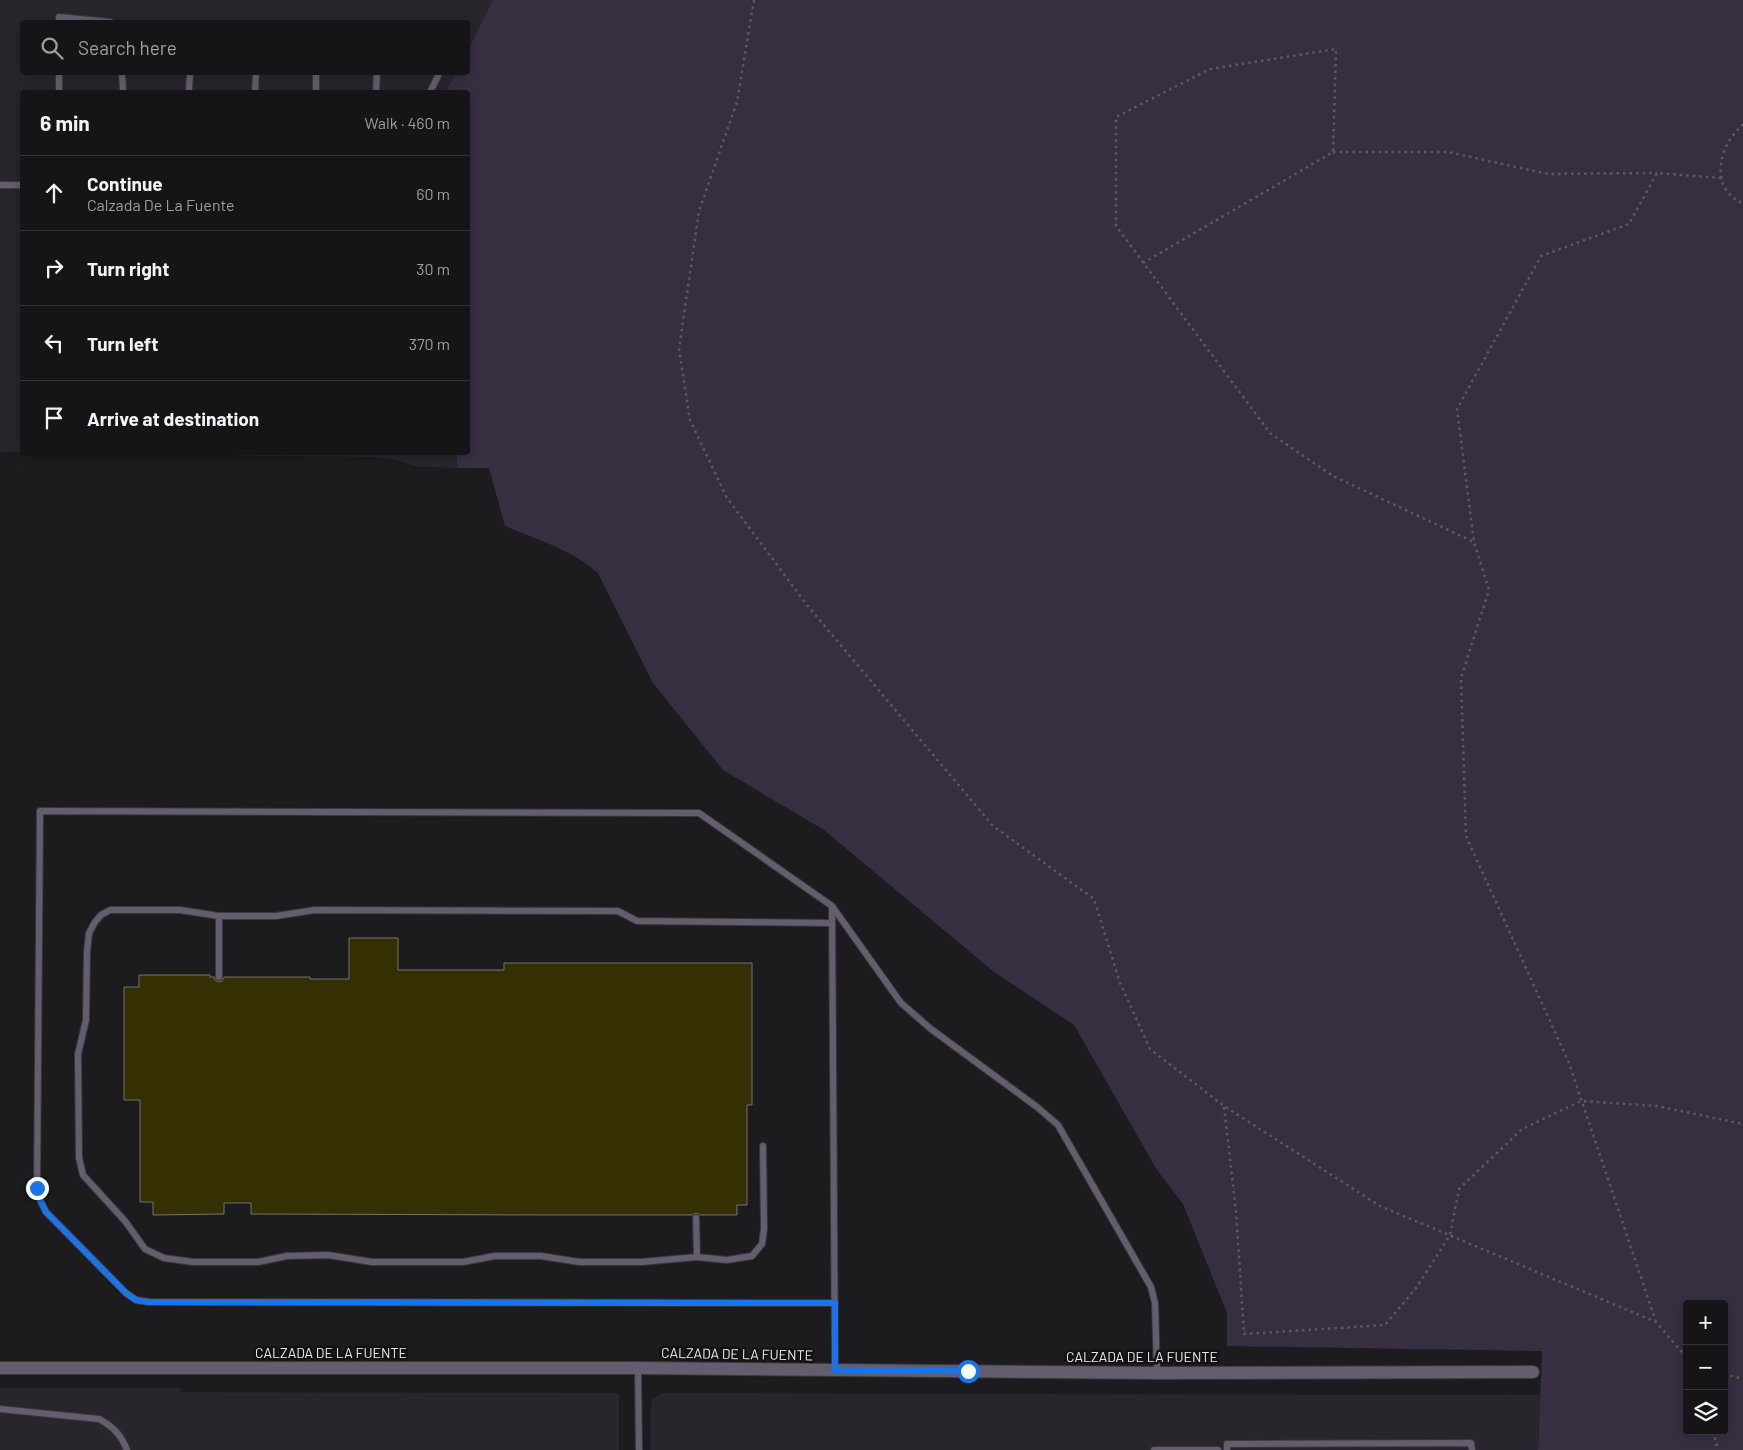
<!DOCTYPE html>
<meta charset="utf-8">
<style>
body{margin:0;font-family:Barlow,sans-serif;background:#222123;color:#f1f3f6}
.controls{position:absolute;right:15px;bottom:15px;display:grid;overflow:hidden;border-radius:5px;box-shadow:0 2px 12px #0003}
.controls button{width:45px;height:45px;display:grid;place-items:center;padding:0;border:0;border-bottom:1px solid #343335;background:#151416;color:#f1f3f6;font:25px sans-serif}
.stop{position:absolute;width:15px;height:15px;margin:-11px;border:4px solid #1a73e8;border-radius:50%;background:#fff}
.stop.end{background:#1a73e8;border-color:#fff;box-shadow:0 1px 5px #0008}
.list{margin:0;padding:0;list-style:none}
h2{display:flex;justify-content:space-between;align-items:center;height:65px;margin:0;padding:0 20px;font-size:21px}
h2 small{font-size:16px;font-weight:400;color:#9d9ea1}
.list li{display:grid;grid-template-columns:32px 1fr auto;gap:15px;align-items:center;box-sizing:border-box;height:75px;padding:0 20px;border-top:1px solid #343335}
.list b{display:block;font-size:19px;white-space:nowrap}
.list p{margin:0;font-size:16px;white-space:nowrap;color:#9d9ea1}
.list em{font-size:16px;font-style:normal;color:#9d9ea1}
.icon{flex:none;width:28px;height:28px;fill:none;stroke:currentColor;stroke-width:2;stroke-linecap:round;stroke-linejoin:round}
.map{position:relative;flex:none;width:1743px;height:1450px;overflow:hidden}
.search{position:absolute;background:#151416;box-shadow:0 2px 12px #0003;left:20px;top:20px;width:450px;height:55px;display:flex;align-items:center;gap:12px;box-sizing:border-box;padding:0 18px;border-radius:5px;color:#9d9ea1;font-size:19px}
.panel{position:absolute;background:#151416;box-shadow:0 2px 12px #0003;left:20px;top:90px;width:450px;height:365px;border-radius:5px}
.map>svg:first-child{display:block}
</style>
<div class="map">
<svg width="1743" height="1450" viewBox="0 0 1743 1450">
<rect width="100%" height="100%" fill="#1c1b1d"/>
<!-- built -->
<path fill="#28252c" d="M0,0H493L468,50V22H22V72L456,73L445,92H22V452H457V468L418,467L391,459L373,457L0,452Z
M0,1388H180L181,1392L615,1393L619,1394V1450H0Z
M664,1393L1539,1395L1547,1403L1538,1429V1450H651V1405L652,1400L658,1395Z"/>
<!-- green -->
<path fill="#372e42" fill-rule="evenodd" d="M493,0H1743V1450H1538L1542,1351L1227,1346V1313L1183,1204L1157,1170L1074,1025L994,972L824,830L723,770L653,683L598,573C572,550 536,539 505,526L489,468H457V453L468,452V92H445L456,73L468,72V50ZM1687,1304H1724V1431H1687Z"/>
<!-- building -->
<path fill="#353004" stroke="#737370" d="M349,938H398V970H504V963H752V1105H747V1205H737V1215H700L696,1213L692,1215H553L251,1214V1203H224V1214L153,1215V1202H140V1100H124V987H139V975H210V977H214L215,980L219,982L222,981L224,977H310V979H349Z"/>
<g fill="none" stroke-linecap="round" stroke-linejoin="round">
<!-- service casing -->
<g stroke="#39383a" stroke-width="8">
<path id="service" d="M59,22V17L110,22
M59,72V92
M122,72L123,92
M189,92L190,72
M255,92L256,72
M316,92V72
M376,92L377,72
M430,92L440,72
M0,185H22
M832,907L835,1370
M219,977V916
M763,1146L764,1229L762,1244L752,1256L727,1260L697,1257L641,1262H579L541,1256H495L463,1262H372L328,1255L287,1256L258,1262H193L164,1258L145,1249L125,1221L83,1175L79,1158L78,1054L86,1020L87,952L89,933L95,922L101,915L110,910H180L219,916H276L315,910L618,911L637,921L832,923
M696,1218L697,1257
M835,1303L149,1302L136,1300L126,1293L46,1212L40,1200L37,1188L40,811L699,813L832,906L901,1003L931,1029L1037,1107L1058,1125L1151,1287L1155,1303L1157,1373
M638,1368L639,1450
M0,1409L99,1419C114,1427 121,1435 127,1450
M1154,1450H1218
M1227,1450V1444L1471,1443L1472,1450"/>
</g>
<!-- minor casing -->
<g stroke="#39383a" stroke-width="14">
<path id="minor" d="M0,1368H638L1157,1373L1533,1372"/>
</g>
<!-- path -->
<path stroke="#5c5b5c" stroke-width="2.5" stroke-dasharray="2.5 4" stroke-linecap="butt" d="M754,0L737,102L699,211L679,349L690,420L727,498L807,605L993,826L1094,899L1120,983L1150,1049L1224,1106L1380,1206L1656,1322L1687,1358
M1743,124C1738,130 1731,136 1728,143C1716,165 1717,193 1743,203
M1333,152H1448L1548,174L1657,173
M1143,263L1333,152L1336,49L1210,69L1116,117V226L1270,433L1333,476L1474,542
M1224,1107L1236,1211L1244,1334L1385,1325L1416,1288L1450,1235L1459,1189L1522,1129L1581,1101L1657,1106L1743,1124
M1656,1322L1569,1063L1466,836L1461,678L1489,590L1474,542L1457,409L1541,256L1629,224L1657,173L1721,178
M1724,1374L1743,1379
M1713,1431L1718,1450"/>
<!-- service -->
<use href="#service" stroke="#645d6d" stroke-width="6"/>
<!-- minor -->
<use href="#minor" stroke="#645d6d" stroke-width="12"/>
</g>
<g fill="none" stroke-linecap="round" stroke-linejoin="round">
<!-- route -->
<path stroke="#1a73e8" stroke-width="6" d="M37,1188L40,1200L46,1212L126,1293L136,1300L149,1302L835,1303V1370L968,1371"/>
</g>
<g text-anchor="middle" stroke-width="5" stroke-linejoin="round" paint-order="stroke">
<!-- street labels -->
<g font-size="14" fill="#ecebec" stroke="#131214">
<text x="331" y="1358">CALZADA DE LA FUENTE</text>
<text transform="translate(737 1354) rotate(1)" y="5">CALZADA DE LA FUENTE</text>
<text x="1142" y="1362">CALZADA DE LA FUENTE</text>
</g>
</g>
</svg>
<div class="controls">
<button>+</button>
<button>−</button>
<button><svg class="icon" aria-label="layers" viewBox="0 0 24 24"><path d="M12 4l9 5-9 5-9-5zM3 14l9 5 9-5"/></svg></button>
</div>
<div class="stop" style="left:968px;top:1371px"></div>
<div class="stop end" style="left:37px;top:1188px"></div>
<div class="search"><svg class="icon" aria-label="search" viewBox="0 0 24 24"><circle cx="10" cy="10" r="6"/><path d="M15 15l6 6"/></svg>Search here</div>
<section class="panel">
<h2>6 min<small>Walk · 460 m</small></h2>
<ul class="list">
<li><svg class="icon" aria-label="ahead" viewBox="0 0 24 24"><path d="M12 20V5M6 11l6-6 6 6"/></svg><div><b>Continue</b><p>Calzada De La Fuente</p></div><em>60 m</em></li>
<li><svg class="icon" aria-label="right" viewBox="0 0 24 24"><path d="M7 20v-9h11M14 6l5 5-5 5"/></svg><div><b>Turn right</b></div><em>30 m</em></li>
<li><svg class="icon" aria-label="left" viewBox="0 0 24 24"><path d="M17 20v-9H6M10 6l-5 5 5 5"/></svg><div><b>Turn left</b></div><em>370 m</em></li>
<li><svg class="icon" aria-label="arrive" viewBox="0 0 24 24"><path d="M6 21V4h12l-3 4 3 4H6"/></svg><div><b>Arrive at destination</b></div></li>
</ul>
</section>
</div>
